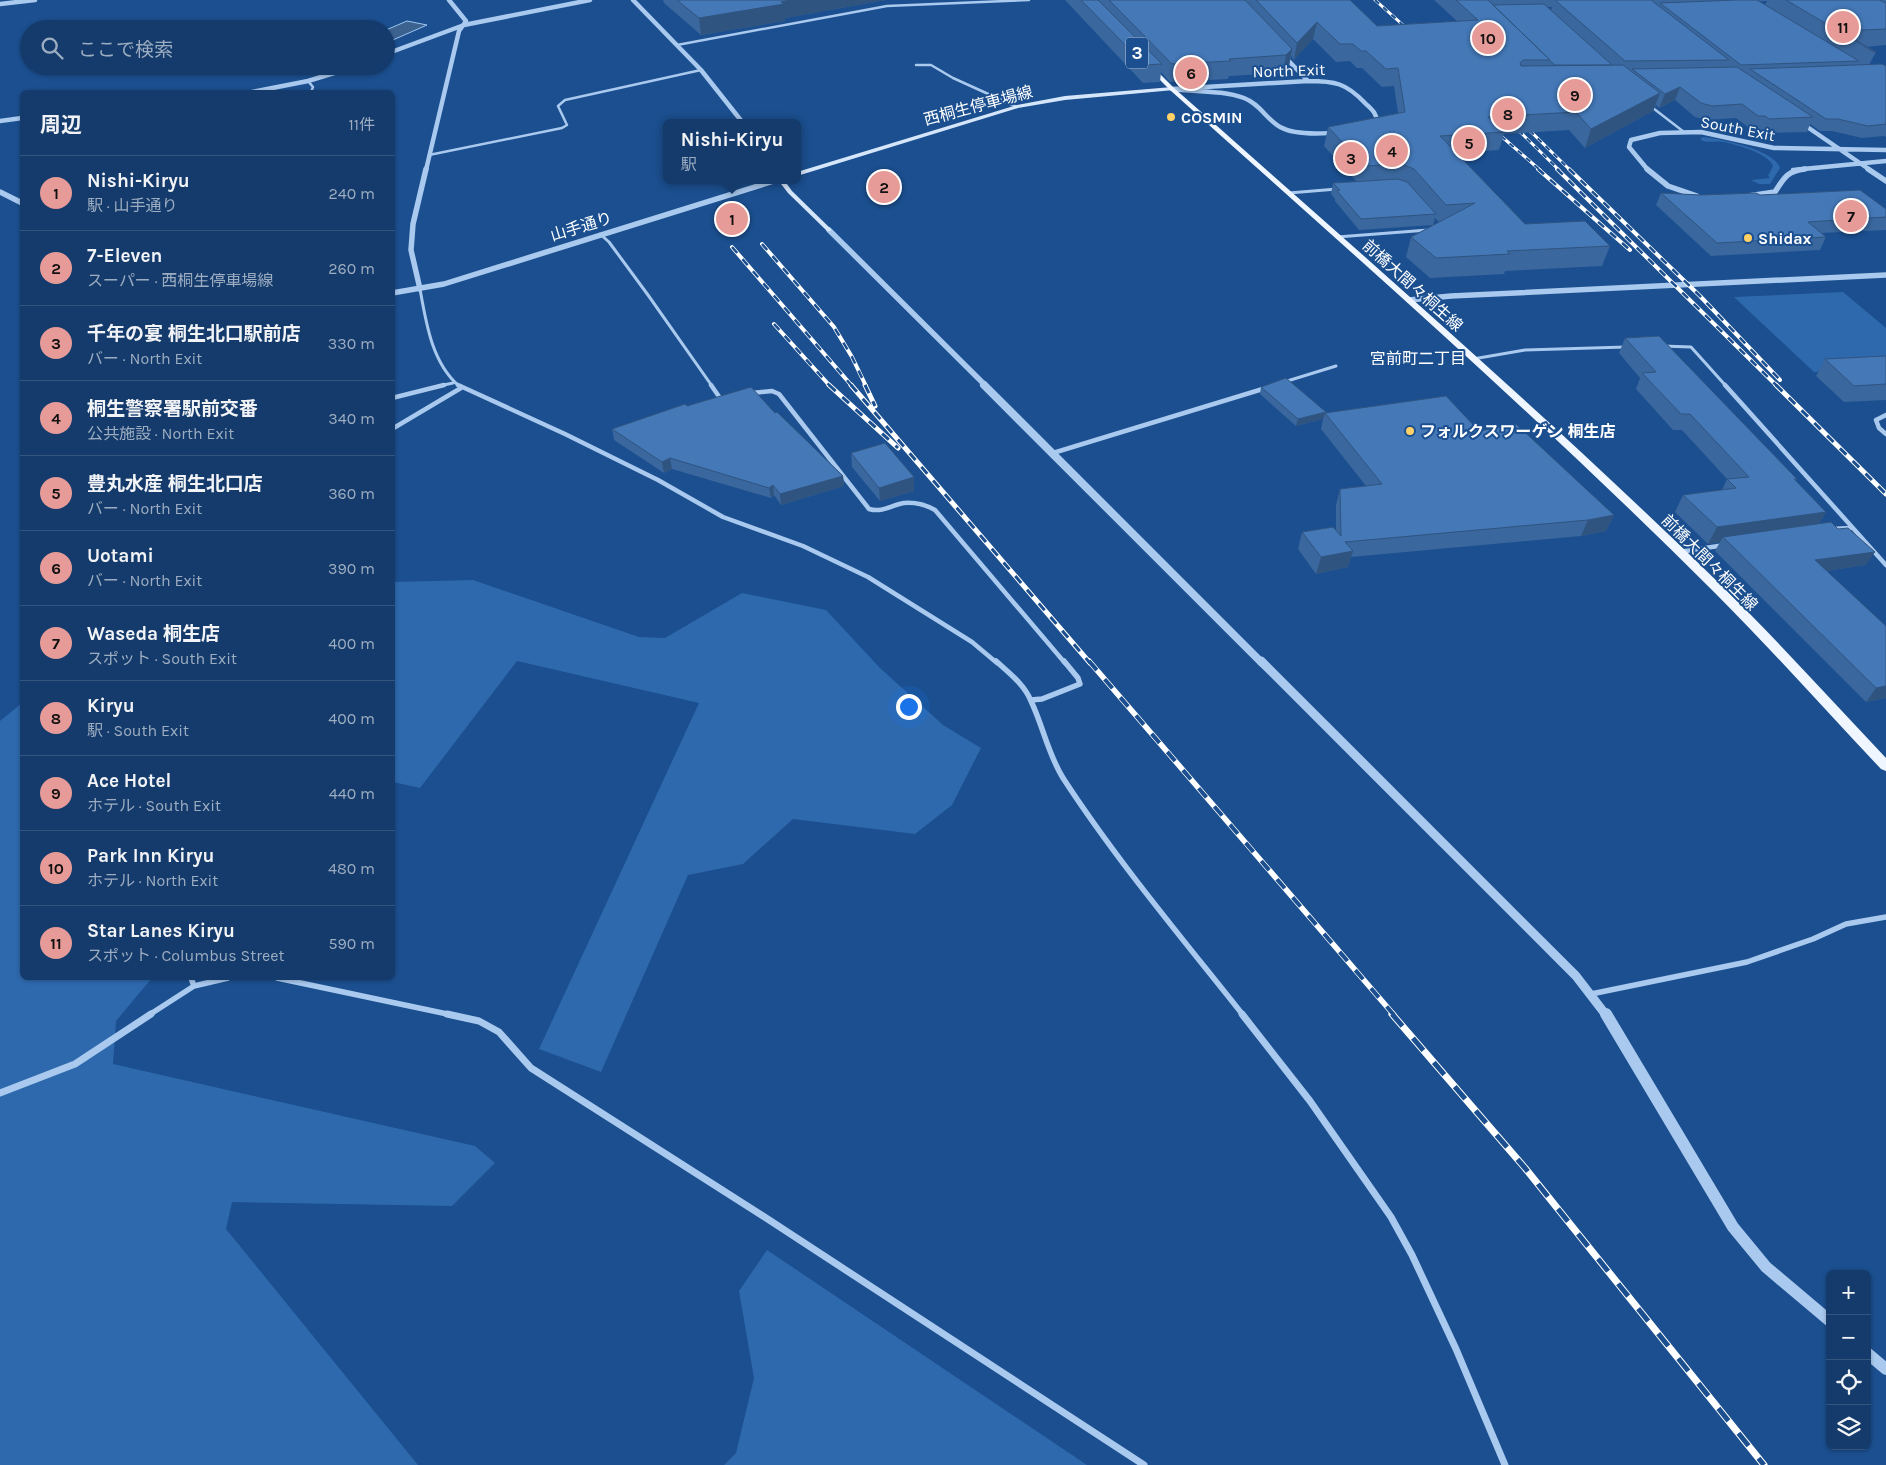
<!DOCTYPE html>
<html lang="ja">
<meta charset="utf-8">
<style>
body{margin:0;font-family:Karla,"Noto Sans JP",sans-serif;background:#214673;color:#f1f3f6}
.controls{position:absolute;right:15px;bottom:15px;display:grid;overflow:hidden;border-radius:8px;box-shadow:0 1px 4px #0004}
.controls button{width:45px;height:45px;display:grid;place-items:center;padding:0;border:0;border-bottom:1px solid #33557e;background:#143b6b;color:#f1f3f6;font:25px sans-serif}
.you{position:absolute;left:908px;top:706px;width:18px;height:18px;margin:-12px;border:4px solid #fff;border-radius:50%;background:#1a73e8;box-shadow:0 0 0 8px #1a73e833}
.badge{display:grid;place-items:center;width:32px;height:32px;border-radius:50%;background:#e69b98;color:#111;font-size:16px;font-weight:700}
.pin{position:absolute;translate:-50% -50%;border:2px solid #fff;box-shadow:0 1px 5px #0006}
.popup{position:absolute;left:663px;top:119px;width:138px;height:65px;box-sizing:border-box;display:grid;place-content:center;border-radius:8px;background:#143b6b;filter:drop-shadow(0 1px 4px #0005);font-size:16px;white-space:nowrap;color:#9dadc1}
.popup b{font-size:19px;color:#f1f3f6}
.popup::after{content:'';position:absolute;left:50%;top:100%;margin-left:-10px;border:10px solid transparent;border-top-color:#143b6b}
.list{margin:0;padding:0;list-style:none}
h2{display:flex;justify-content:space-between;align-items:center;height:65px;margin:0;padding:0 20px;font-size:21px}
h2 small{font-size:16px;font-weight:400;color:#9dadc1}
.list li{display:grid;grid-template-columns:32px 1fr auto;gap:15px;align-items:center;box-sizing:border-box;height:75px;padding:0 20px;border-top:1px solid #33557e}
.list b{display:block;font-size:19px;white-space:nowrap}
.list p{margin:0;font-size:16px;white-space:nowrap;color:#9dadc1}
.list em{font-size:16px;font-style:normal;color:#9dadc1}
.icon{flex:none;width:28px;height:28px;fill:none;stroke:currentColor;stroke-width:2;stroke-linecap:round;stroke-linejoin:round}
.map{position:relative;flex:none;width:1886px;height:1465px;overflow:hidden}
.search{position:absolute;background:#143b6b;box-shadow:0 1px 4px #0004;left:20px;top:20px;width:375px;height:55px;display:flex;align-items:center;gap:12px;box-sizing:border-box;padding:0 18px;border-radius:28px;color:#9dadc1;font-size:19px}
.panel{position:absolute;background:#143b6b;box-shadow:0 1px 4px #0004;left:20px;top:90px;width:375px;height:890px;border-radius:8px}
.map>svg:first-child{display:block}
</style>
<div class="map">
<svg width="1886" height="1465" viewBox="0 0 1886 1465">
<rect width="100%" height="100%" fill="#1b4f8f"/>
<!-- green -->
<path fill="#2e69ad" d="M1704,137C1721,139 1775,150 1780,168L1770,184H1759L1751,180L1770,178L1768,176L1773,166C1768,153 1737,145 1724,142C1716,140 1709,144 1701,140V138Z
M1843,292L1886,328V367L1814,372L1734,297Z
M473,580L639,637L665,638L742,593L826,610L880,668L943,725L981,748L952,805L915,834L793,819L743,864L688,875L601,1072L539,1049L699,703L517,661L420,788L393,782V582Z
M22,703V978H152L116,1021L113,1064L475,1146L495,1163L452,1206L232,1202L226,1229L418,1465H0V721Z
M767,1250L1087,1465H724L736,1453L754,1378L739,1291Z"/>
<!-- water -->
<path fill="#3c6290" stroke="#9cc4f0" d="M407,21L427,25L386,43V30Z"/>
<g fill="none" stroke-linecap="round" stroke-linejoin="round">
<!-- minor-far4 -->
<path stroke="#a9c9ee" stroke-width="2.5" d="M677,45L887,6L1029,0
M916,65H931L953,78L1017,107
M308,81L313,87L311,92
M1649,105L1684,132
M429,155L562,128L567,125L558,106L565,100L701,70"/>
<!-- minor-far3 -->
<path stroke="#a9c9ee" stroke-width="3" d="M1289,193L1337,189
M600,234L609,242L648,295L712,386
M1337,237L1428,230
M420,289C426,323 432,363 459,386
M1662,346L1691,347L1726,386
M1473,359L1525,350L1626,347
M1284,382L1336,366
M439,386L453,383"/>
<!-- minor-far2 -->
<path stroke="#a9c9ee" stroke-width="4.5" d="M458,385L565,434L658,480L723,517L803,546L868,577L972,642L997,663
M711,385L720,398H724
M1725,385L1886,565
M752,393L772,391L779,394L869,509C883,513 891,505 904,503C915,502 926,505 935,510L1065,663
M392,398L444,385
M1886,415L1876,420L1879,428L1886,434
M392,429L461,388
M1053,453L1266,388
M1832,529L1851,528
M1679,552L1725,545"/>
<!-- minor-far1 -->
<path stroke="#a9c9ee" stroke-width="5.5" d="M996,661C1009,673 1024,684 1031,701C1043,726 1048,754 1063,778C1117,861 1182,938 1243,1015
M1031,700L1042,699L1080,684L1078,678L1064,661
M191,978L194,986
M277,978L452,1015
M1591,994L1747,962L1813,939L1846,924L1886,917
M149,1015L194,986L228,978"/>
<!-- minor -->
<path stroke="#a9c9ee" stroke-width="7" d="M447,1014L479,1021L499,1032L531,1068L763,1216L1144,1465
M1242,1014L1310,1101L1391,1217L1412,1255L1456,1349L1505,1465
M0,1093L75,1064L151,1014"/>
<!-- tertiary-far4 -->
<path stroke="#a9c9ee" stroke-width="4.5" d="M633,0L701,70L743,123
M0,4L35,0
M386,54L464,25L590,0
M1283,55L1308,81
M1308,81C1335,81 1346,83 1365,103C1371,109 1377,113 1377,122C1357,134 1300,138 1280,127C1266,119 1260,104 1244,98C1222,90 1196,92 1172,89Z
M252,92L308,81L357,66
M0,121L22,118
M1800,122L1870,170
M426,170L459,31L466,21L449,0
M1648,170L1629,147L1631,140L1660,133L1701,132L1774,148L1886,150
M1793,170L1886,161"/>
<!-- tertiary-far3 -->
<path stroke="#a9c9ee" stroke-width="5.5" d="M1647,169L1668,186L1697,196
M1868,169L1886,181
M0,192L22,203
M1748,196L1775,192C1784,178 1787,171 1805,169
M829,230L986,386
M420,289L411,250L413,224L426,169
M392,293L444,284L777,180
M1409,300L1451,296L1886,275"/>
<!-- tertiary-far2 -->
<path stroke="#a9c9ee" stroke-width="8" d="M984,385L1262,663"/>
<!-- tertiary-far1 -->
<path stroke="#a9c9ee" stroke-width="9" d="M1261,661L1576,976L1606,1015"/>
<!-- tertiary -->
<path stroke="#a9c9ee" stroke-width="12" d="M1606,1014L1733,1227L1766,1267L1830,1321
M1867,1353L1886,1369"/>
<!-- secondary -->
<path fill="#d6e6fa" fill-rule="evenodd" d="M1172,87L1174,88V90L1065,100L1018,108L797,176V172L1017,105L1065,96Z
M778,180H784L792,191L831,229V231H827L788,193Z"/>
<!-- primary -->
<path fill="#f0f6ff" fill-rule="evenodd" d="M1146,64H1150L1174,88C1359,252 1546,414 1723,587C1779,642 1832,701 1886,758V771L1881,769C1826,711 1772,650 1715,593C1540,418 1354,255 1170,90L1146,66Z"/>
<!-- rail-far4 casing -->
<g stroke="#fff" stroke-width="3">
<path id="rail-far4" d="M1375,0L1413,34
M1511,123L1559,170
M1522,123L1570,170
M1493,129L1540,170"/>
</g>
<!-- rail-far3 casing -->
<g stroke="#fff" stroke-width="4">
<path id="rail-far3" d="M1538,169L1630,250
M1557,169L1777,386
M1569,169L1700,296L1780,380
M762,244L834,327L852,357L866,386
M732,247L852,386
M774,324L830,386"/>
</g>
<!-- rail-far2 casing -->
<g stroke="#fff" stroke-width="5">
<path id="rail-far2" d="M829,385L898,448
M851,385L1090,663
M865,385L875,406
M1776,385L1886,494"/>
</g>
<!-- rail-far1 casing -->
<g stroke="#fff" stroke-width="5.5">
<path id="rail-far1" d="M1089,661L1394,1015"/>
</g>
<!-- rail casing -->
<g stroke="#fff" stroke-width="7">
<path id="rail" d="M1392,1014L1525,1168L1764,1465"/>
</g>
<!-- rail-far4 -->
<use href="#rail-far4" stroke="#1b4f8f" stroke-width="2" stroke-dasharray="5.5" stroke-linecap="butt"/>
<!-- rail-far3 -->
<use href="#rail-far3" stroke="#1b4f8f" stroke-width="2.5" stroke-dasharray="8" stroke-linecap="butt"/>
<!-- rail-far2 -->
<use href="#rail-far2" stroke="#1b4f8f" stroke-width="3" stroke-dasharray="9" stroke-linecap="butt"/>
<!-- rail-far1 -->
<use href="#rail-far1" stroke="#1b4f8f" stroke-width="4" stroke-dasharray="12" stroke-linecap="butt"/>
<!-- rail -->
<use href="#rail" stroke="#1b4f8f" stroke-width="5" stroke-dasharray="16" stroke-linecap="butt"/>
</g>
<!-- wall -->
<path fill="#3a679d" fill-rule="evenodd" d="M663,0H886L785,18V21L701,35L664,3Z
M1065,0H1350L1377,26L1457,21L1434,0H1886V45L1866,47L1876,52L1869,65L1886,66V137L1884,136L1862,138L1832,131H1820L1810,124L1807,132L1763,133L1759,130H1752L1736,118L1707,120L1695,117L1675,100L1659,108L1656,105L1653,111L1585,148L1569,130L1504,134L1499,150L1457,153L1525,224L1610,246L1602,266L1505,271L1504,274L1430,278L1406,257L1411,237L1439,222L1435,218L1433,225L1359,230L1335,201V199L1331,194L1333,183L1357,182L1324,146L1328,127L1398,113L1394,86L1382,87L1362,68H1357L1350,61L1336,62L1313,39L1294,60L1291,56L1289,66L1283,73L1229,76L1228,79L1170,82L1161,72L1160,82L1143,83ZM1760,1H1767L1765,5ZM1547,7H1552L1551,11Z
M1661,193L1700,195H1760L1886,209V230L1822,233L1826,237L1820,250L1711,256L1656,205Z
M1625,338L1797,479L1796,481L1826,512L1819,524L1866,565L1826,571L1886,698L1866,702L1715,551L1720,542L1708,544L1675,512L1683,495L1722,490L1727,479L1682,430H1673L1636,389L1640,378L1619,353Z
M1886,356V400L1844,402L1816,376L1825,359Z
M1261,387L1326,413L1479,431L1614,515L1606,531L1581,536L1351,557L1348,567L1316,574L1298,549L1302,532L1336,531V505L1340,489L1366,486L1321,429L1323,419L1296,426L1260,394Z
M687,406L775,413L843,476L844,486L781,505L774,495L771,498L672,469L664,473L614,440L612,429Z
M851,453L914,477V491L880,501L852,467Z"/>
<!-- shaded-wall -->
<path fill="#305480" d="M791,0H886L785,18V21L701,35L699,18Z
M1317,22L1313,39L1294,60L1297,43Z
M1292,49L1289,66L1283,73L1286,55Z
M1680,87L1675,100L1659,108L1665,94Z
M1660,93L1653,111L1585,148L1591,129Z
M1326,412V414L1325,413L1323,419L1296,426L1298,419Z
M670,458L672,469L664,473L662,462Z
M843,476L844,486L781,505L780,494Z
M914,477V491L880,501L879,488Z
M773,485L774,495L771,498L769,488Z
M1826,512L1816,529L1723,537L1720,542L1708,544L1717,527Z
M1614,515L1606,531L1581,536L1588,520Z
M1353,551L1348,567L1316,574L1321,557Z
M1875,552L1866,565L1806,574L1815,560Z
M1886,686V698L1866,702L1876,688Z"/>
<!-- building -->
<path fill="#4478b7" stroke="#305480" d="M677,0H791L781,2L784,4L699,18Z
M1081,0H1098L1162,64L1145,65Z
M1109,0H1245L1292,49L1286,55L1229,59L1231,61L1172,64Z
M1256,0H1350L1377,26L1478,20L1456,0H1488L1550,60H1523L1520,63L1521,66L1623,65L1660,93L1591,129L1576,112L1488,117L1505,132L1440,136L1525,224L1585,221L1610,246L1507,251L1510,254L1436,258L1411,237L1475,203L1446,205L1414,169L1402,164L1365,166L1328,127L1405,112L1398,68L1386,69L1366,51H1361L1353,44H1340L1317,22L1297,43Z
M1555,0H1651L1729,60L1625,61Z
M1737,0H1757L1859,61L1741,65L1660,3Z
M1786,0H1879L1886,3V29L1840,31L1876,52H1874Z
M1544,4L1612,65H1555L1550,61V60L1493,5Z
M1882,64L1886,66V124L1868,126L1838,119H1826L1750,69Z
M1737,67L1813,117L1769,119L1765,116H1758L1742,104L1712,106L1701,103L1680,87L1665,94L1632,69Z
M1398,179L1407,182L1436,214L1361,219L1337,191L1340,190L1333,183Z
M1860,190L1886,209V217L1808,222L1826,237L1717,243L1661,193L1700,195L1756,193L1760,195Z
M1659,336L1797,479H1794L1826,512L1717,527L1683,495L1736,488L1727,479L1749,477L1690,414H1681L1642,373L1656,372L1625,338Z
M1886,356V384L1854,386L1825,359Z
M1286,378L1326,412L1298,419L1261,387Z
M751,387L775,413L777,412L843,476L780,494L773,485L769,488L670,458L662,462L612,429L685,404L687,406Z
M1446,396L1479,431L1516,424L1614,515L1588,520L1345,542L1353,551L1321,557L1302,532L1333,527L1341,536L1340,489L1382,484L1325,413Z
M885,443L914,477L879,488L851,453Z
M1831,522L1838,529L1848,528L1875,552L1815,560L1886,626V686L1876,688L1723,537Z"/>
<!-- markers -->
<g fill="#ffd166" stroke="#1b4f8f" stroke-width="2">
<circle cx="1171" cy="117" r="5"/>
<circle cx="1748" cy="238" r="5"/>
<circle cx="1410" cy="431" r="5"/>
</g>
<g text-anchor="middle" stroke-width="4" stroke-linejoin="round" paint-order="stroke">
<!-- far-street labels -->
<g font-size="16" fill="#fff" stroke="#1b4f8f">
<text transform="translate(1289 70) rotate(-2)" y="6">North Exit</text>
<text transform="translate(978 105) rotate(-15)" y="6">西桐生停車場線</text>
<text transform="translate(1738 128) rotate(11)" y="6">South Exit</text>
<text transform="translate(581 226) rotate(-17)" y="6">山手通り</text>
<text transform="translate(1413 285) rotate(42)" y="6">前橋大間々桐生線</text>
<text transform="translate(1710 562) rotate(45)" y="6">前橋大間々桐生線</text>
</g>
<!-- far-poi labels -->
<g font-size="16" font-weight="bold" fill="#fff" stroke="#1b4f8f" text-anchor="start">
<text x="1181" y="123">COSMIN</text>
<text x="1758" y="244">Shidax</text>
<text x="1420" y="437">フォルクスワーゲン 桐生店</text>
</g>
<!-- far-neighbourhood labels -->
<g font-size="16" fill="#fff" stroke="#1b4f8f">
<text x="1418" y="364">宮前町二丁目</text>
</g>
<!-- shield labels -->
<rect fill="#1b4f8f" stroke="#bbcadd" stroke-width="1" x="1126" y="37.5" width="22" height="31" rx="4"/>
<g font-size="18" font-weight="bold" fill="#fff">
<text x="1137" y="59">3</text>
</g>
</g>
</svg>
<div class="controls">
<button>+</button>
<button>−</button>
<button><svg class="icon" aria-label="locate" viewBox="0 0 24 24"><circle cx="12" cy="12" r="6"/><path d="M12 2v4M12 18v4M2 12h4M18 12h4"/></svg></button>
<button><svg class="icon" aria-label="layers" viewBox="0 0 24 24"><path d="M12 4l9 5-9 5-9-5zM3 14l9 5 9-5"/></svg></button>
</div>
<div class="you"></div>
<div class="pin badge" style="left:732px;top:219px">1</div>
<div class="popup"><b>Nishi-Kiryu</b>駅</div>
<div class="pin badge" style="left:884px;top:187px">2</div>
<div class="pin badge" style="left:1351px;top:158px">3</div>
<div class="pin badge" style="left:1392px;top:151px">4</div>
<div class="pin badge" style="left:1469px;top:143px">5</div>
<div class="pin badge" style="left:1191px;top:73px">6</div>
<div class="pin badge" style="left:1851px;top:216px">7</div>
<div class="pin badge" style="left:1508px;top:114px">8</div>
<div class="pin badge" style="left:1575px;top:95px">9</div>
<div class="pin badge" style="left:1488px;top:38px">10</div>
<div class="pin badge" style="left:1843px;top:27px">11</div>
<div class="search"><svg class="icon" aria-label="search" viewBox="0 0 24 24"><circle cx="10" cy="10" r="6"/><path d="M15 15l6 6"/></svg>ここで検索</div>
<section class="panel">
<h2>周辺<small>11件</small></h2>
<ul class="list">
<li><span class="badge">1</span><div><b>Nishi-Kiryu</b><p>駅 · 山手通り</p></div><em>240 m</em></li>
<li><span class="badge">2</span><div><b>7-Eleven</b><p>スーパー · 西桐生停車場線</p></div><em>260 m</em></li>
<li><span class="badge">3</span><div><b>千年の宴 桐生北口駅前店</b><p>バー · North Exit</p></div><em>330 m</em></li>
<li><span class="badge">4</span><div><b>桐生警察署駅前交番</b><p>公共施設 · North Exit</p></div><em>340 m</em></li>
<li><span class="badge">5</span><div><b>豊丸水産 桐生北口店</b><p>バー · North Exit</p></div><em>360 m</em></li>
<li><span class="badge">6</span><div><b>Uotami</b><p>バー · North Exit</p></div><em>390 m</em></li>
<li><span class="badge">7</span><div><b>Waseda 桐生店</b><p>スポット · South Exit</p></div><em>400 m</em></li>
<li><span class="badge">8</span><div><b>Kiryu</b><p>駅 · South Exit</p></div><em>400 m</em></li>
<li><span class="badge">9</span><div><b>Ace Hotel</b><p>ホテル · South Exit</p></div><em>440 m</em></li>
<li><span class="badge">10</span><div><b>Park Inn Kiryu</b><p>ホテル · North Exit</p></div><em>480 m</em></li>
<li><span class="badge">11</span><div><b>Star Lanes Kiryu</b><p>スポット · Columbus Street</p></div><em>590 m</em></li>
</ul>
</section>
</div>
